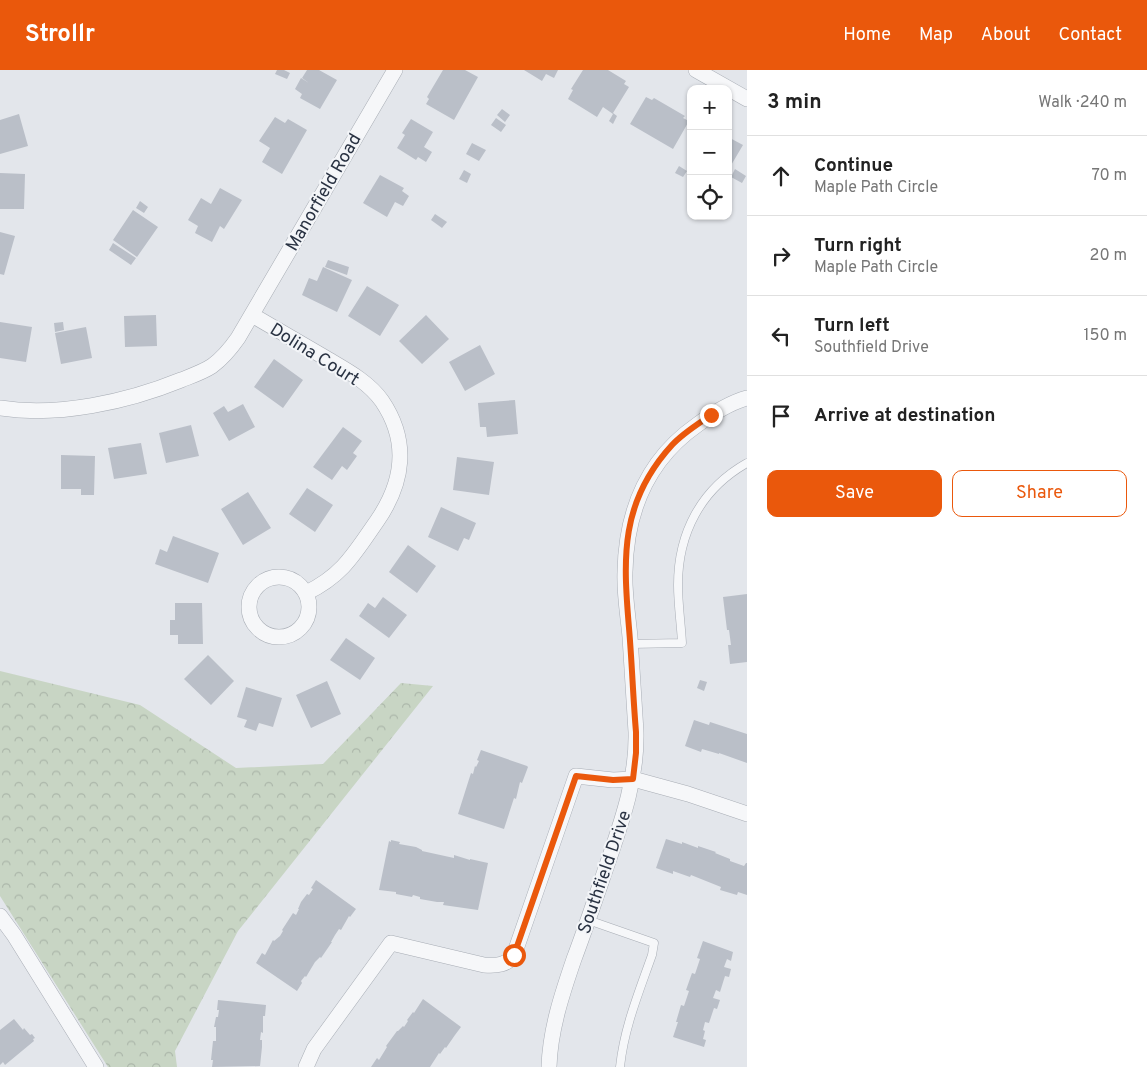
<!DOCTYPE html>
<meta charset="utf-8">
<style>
body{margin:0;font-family:Overpass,sans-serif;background:#f6f6f6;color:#222}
.controls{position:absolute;right:15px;top:15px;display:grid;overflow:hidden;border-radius:10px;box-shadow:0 1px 4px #0004}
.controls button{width:45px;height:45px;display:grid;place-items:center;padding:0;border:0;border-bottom:1px solid #e0e0e0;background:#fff;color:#222;font:25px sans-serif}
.stop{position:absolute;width:15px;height:15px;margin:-11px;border:4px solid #ea580c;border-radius:50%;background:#fff}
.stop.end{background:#ea580c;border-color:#fff;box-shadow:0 1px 5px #0008}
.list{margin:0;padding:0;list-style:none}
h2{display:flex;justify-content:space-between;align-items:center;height:65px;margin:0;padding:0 20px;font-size:21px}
h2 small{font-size:16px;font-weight:400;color:#767676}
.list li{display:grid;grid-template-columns:32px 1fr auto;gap:15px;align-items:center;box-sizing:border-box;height:80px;padding:0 20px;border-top:1px solid #e0e0e0}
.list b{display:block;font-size:19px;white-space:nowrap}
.list p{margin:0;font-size:16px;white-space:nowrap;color:#767676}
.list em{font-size:16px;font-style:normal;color:#767676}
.actions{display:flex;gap:10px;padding:15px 20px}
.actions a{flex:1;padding:11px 0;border:1px solid #ea580c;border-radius:10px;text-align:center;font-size:18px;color:#ea580c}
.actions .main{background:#ea580c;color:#fff}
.icon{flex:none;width:28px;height:28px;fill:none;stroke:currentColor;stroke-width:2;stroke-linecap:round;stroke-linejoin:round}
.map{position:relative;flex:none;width:747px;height:997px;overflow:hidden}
header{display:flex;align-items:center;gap:30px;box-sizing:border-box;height:70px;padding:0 25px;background:#ea580c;color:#fff}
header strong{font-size:24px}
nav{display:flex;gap:28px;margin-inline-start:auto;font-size:18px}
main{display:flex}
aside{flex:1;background:#fff}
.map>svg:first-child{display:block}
</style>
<header>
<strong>Strollr</strong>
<nav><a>Home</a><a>Map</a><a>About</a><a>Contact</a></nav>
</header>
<main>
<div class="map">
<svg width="747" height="997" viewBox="0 0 747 997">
<defs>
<pattern id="forest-crowns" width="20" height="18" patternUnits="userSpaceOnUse" patternTransform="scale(1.25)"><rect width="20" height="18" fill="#c8d5c4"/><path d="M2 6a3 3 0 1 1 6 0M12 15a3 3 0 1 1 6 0" fill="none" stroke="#acb7aa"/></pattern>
</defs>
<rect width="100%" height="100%" fill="#e3e6eb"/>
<!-- forest -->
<path fill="url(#forest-crowns)" d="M0,601L140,635L236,698L323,694L401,613L433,616L238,861L175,981L177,997H108L0,826Z"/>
<!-- building -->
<path fill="#babfc8" d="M277,0H284L290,3L287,9L275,4Z
M307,0H319L337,10L320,39L300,28L302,24L295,19L301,8L309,13L302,8Z
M443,0H465L478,7L454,50L426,34L429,29L427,27Z
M524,0H558L554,8L546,4L542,11Z
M583,0H608L626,11L624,14L629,17L613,43L617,46L613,54L609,51L613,44L603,37L597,47L568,29L573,20L571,19Z
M646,27L652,30L654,28L685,46L683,48L689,51L673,79L630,54Z
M502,39L510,45L505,52L497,45Z
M19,44L28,76L0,84V50Z
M275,47L285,53L288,49L307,60L282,104L262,92L270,78L259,71Z
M496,48L506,55L501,62L491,55Z
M411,49L433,62L424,77L432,82L426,92L418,87L416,90L397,78L405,65L402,63Z
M728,67L743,75L730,97L728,96Z
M472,73L486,80L479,91L466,84Z
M679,96L687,101L683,107L675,103Z
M735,99L746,106L742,113L731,107Z
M464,100L471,104L467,113L459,109Z
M0,103L25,104L24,139H0Z
M380,105L404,118L402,121L409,126L403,136L395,132L387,147L363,133Z
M220,118L242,130L224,159L220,156L212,172L195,163L198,156L188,150L201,128L211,134Z
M140,131L148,137L144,143L136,138Z
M133,140L158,157L137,187L113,170Z
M435,144L447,152L442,158L431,150Z
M0,162L15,166L4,205L0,204Z
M113,173L136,188L131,195L109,180Z
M328,190L349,197L347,205L325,197Z
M323,197L352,210L337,242L302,225L309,208L317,211Z
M367,216L399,235L380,266L348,246Z
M156,245L157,276L125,277L124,246Z
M426,245L449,269L422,294L399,271Z
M0,252L32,257L26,292L0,288Z
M63,252L64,260L55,262L54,253Z
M86,257L92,288L61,294L55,263Z
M480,275L495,304L465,321L449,292Z
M274,289L303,310L283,338L254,317Z
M515,330L518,364L487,367L486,357H480L478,333Z
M243,334L255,357L229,371L213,343L224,336L228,342Z
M191,355L199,386L166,393L159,363Z
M343,357L362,371L353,383L357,386L347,400L342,396L332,410L313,397Z
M141,373L147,404L114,409L108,378Z
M61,385L95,386L94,425H81V419H61Z
M457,387L494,392L489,425L453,420Z
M307,418L333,435L315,462L289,444Z
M248,422L271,458L243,475L221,439Z
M441,437L476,453L469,470L464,468L458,481L428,467Z
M173,466L219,483L208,513L155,494L160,479L167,482Z
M408,475L436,496L417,523L389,502Z
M747,524V592L730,594L728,575H731L729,560H727L723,527Z
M383,527L407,545L389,568L359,546L368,533L375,538Z
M175,533H202L203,574H178V565H170V550H175Z
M346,568L375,588L360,610L330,590Z
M208,585L234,611L211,635L184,609Z
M700,610L707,612L704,621L697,618Z
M327,611L341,644L311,658L296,625Z
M246,617L282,628L273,657L259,653L256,661L244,657L247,650L237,647Z
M694,650L709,655L710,652L747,664V693L719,683V684L702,679L701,682L685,676Z
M481,680L527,696L528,697L522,713L520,712L516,729L514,728L504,759L458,744L471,703L473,704L475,696L476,697L479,691L477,690Z
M666,769L682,774V772L698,778V776L716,782L715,783L730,789V791L744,796L746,793H747V825L738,822L737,825L720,820L721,817L691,805L690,807L673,801V804L656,798Z
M391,770L400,772L399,774L416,777L422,780V781L454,788V785L470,790V789L488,793L478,840L443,835L444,832H437L420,829V827L413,825L412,827L396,824V822L379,820L389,771L391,772Z
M316,810L356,839L350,847L349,846L341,860L339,859L335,865L331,872H332L321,888L320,887L315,892L306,907L305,906L301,911L302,913L297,921L256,893L262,883L265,885L273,870L274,871L280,866L283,861L282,860L293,843L296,845L299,839H298L301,832L307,824L309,825L313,819L311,818Z
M703,871L733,882L731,891L727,889L724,897L731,899L729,907L725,906L720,922L716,920L713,928L720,930L717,939L714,938L709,953L705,952L703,960L705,961L703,969L706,970L704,977L673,967L678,952H676L681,935L684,936L689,921L686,920L692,903L695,904L700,889L697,888Z
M423,929L461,957L455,965L446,978L445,977L440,984L439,983L430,997H371L377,988L379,990L387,977L386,976L397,961H398L403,956L404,957L408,951L407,950L413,942L414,943Z
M218,930L266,935L265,946H263V963L261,962L260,970H262V977L260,996L212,997L213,990H211L213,971H216V957H214L216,947H218L219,940H217Z
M14,949L23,960L24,958L30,965L32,964L35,968L33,969L34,971L5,995L3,992L0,995V960Z"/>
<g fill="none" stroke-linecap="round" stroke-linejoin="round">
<!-- service casing -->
<g stroke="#a8adb5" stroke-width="9">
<path id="service" d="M630,574L682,573C681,554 678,534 678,515C678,463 701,419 747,393
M588,850L654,873L652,885C639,922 624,958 620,997"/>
</g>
<!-- minor casing -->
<g stroke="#a8adb5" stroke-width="16">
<path id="minor" d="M696,0L747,29
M252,245C276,259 300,273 324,287C344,299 368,311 382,331C409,371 404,412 377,451C354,484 343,505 306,523
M0,338C58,347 127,332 181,310C191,306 203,302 212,296C223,288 231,278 238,268L395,0
M249 537a30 30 0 1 1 60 0a30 30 0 1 1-60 0Z
M0,846L14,865L96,997
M306,997L314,979L391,873L484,895C497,896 507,895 514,885L576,706L613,710L633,709L688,724L747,744
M549,997C550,960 562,924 574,889C586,857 597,824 608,792C623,748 637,708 636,662C634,630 632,598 630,567C628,545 624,523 625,502C626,442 647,390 697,355C712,344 729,333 747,328"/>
</g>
<!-- service -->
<use href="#service" stroke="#f6f7f9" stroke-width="8"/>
<!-- minor -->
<use href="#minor" stroke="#f6f7f9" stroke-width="15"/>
</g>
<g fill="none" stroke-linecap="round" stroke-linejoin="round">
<!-- route -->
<path stroke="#ea580c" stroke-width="6" d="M514,885L576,706L613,710L633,709L636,683V662C633,627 632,593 629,558C623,487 620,432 672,375C683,363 698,354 711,345"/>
</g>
<g text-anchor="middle" stroke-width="4" stroke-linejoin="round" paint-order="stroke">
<!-- street labels -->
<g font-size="18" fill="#2a3343" stroke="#f3f5f8">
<text transform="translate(323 122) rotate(-60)" y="6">Manorfield Road</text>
<text transform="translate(315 284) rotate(32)" y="6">Dolina Court</text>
<text transform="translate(604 802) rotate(-71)" y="6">Southfield Drive</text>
</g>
</g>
</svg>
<div class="controls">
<button>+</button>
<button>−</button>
<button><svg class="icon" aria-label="locate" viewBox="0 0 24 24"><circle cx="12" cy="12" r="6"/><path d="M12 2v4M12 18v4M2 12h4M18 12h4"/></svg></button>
</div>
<div class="stop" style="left:514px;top:885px"></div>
<div class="stop end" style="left:711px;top:345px"></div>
</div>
<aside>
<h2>3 min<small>Walk · 240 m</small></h2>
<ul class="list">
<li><svg class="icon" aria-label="ahead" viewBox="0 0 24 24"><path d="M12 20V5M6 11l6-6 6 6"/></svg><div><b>Continue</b><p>Maple Path Circle</p></div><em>70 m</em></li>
<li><svg class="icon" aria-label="right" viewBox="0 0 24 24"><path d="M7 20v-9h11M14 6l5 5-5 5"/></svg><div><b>Turn right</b><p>Maple Path Circle</p></div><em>20 m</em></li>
<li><svg class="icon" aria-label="left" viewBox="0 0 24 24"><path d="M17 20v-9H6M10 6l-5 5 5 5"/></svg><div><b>Turn left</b><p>Southfield Drive</p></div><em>150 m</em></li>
<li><svg class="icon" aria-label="arrive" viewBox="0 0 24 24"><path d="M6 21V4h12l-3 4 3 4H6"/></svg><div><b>Arrive at destination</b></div></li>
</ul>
<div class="actions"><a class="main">Save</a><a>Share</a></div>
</aside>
</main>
